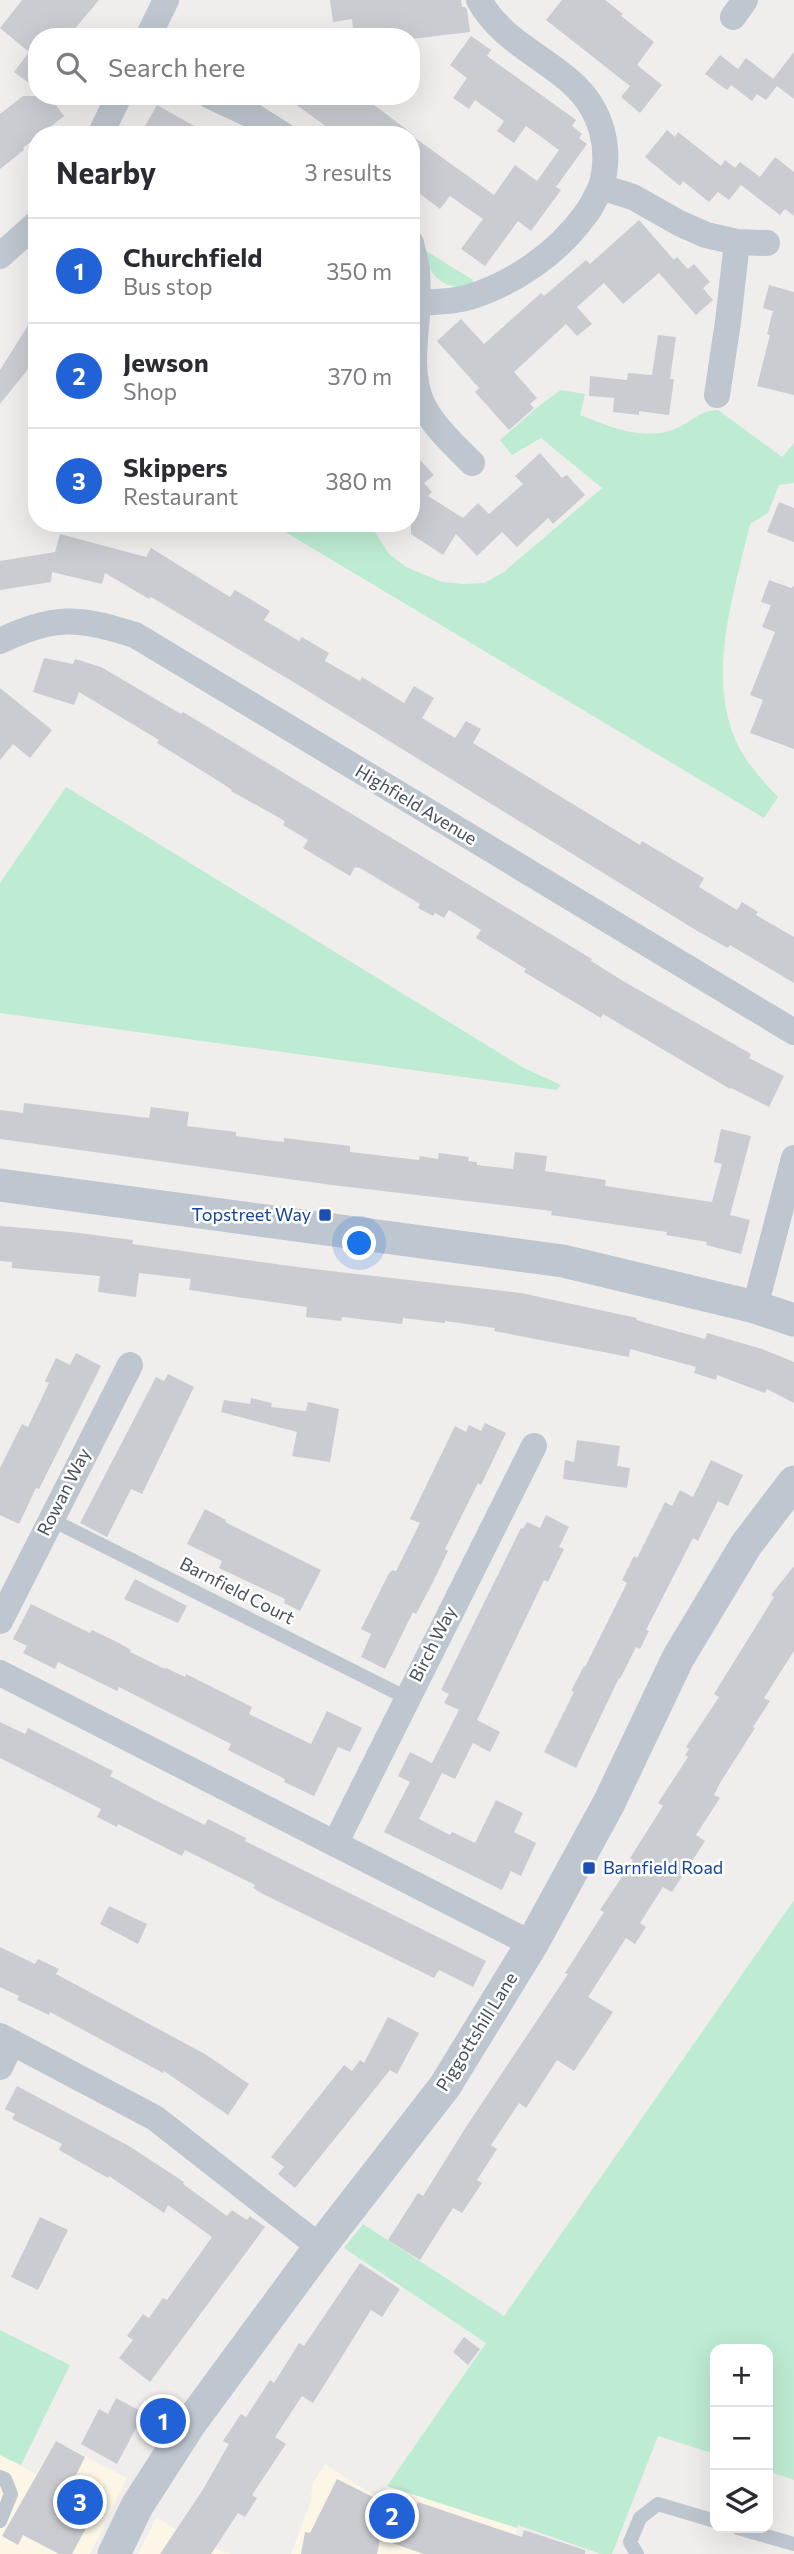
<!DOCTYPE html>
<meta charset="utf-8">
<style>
body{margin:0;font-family:Commissioner,sans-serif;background:#f2f2f3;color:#2b2b33}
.controls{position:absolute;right:21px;bottom:21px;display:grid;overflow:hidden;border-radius:14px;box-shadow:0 7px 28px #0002}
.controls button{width:63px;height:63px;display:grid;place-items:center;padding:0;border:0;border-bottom:2px solid #e1e1e2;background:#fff;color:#2b2b33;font:35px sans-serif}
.you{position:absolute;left:360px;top:1244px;width:24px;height:24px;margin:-18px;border:5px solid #fff;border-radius:50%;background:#1a73e8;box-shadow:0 0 0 10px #1a73e833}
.badge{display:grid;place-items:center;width:46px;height:46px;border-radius:50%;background:#2163d6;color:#fff;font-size:23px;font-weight:700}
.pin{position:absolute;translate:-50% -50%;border:4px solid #fff;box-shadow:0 2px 7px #0006}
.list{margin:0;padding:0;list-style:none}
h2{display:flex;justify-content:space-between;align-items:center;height:91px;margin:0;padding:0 28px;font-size:30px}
h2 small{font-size:23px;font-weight:400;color:#7c7c81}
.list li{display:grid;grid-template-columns:46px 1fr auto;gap:21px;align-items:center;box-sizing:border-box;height:105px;padding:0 28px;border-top:2px solid #e1e1e2}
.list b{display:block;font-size:26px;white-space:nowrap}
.list p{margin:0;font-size:23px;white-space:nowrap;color:#7c7c81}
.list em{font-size:23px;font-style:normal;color:#7c7c81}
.icon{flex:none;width:38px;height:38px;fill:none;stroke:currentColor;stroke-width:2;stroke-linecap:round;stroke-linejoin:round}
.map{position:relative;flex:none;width:794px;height:2554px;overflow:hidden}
.search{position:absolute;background:#fff;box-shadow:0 7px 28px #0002;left:28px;top:28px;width:392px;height:77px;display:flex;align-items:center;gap:18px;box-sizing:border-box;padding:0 24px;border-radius:28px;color:#7c7c81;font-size:26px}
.panel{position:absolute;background:#fff;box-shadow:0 7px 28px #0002;left:28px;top:126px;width:392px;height:406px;border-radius:28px}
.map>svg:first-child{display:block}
</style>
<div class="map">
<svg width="794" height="2554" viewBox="0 0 794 2554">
<rect width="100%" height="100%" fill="#f0eded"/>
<!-- commercial -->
<path fill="#fbf6e6" d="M56,2441L127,2478L90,2554H0V2455L36,2474Z
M325,2464L378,2498L387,2486L517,2528L511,2554H291L310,2504L313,2483Z
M157,2517L196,2543L232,2554H138Z"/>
<!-- green -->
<path fill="#bdecd2" d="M423,249L473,280L472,287C443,289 429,278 423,249Z
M561,390L585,394L580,415C613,428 649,444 683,425C695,418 704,410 718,410L782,457L794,443V483L779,485L768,513L750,524C734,595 703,682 741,751C751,768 764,782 778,797L764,818L270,523H369L389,554L406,567L442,582L464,584L484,583L504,572L602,488L541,438L512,455L500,440L540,405Z
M66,787L524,1068L561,1085L557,1090L0,1013V883Z
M794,1900V2480L768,2471V2349H715V2454L658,2436L612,2554H601L518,2525L517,2528L387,2486L486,2343L344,2248L363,2224L504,2316Z
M0,2330L70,2365L21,2465L0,2455Z"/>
<!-- building -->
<path fill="#caccd2" d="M22,0H99L68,37H37V89L14,72L29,52L0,28Z
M330,0H461L462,7H465L467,10L470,32L411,39V37H354L352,19L333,22Z
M562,0H605L623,14L621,16L654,42L637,65L662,85L640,113L621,97L630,86L546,20Z
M471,36L491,50L487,56L576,120L572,126L582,134L579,138L587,144L556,187L561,190L531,231L518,221L485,266L461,249L483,219L450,196L440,209L411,187V135L494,195L515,165L537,181L559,150L526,126L514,143L497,131L504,121L475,100L469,109L453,98L467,78L450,65Z
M794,52V99L777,86L766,100L757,94L752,101L731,85L727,90L705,74L720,55L738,69L746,58L773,79Z
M23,96H49L64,116L40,135H37V137L23,148L24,150L0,169V114Z
M284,96H362L414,135H338Z
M157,105L210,135H140Z
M667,130L675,137L678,132L721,166L725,160L735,168L740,162L760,177L775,157L794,172V216L785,209L780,215L741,185L729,200L718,192L709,202L683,181L680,186L645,157Z
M639,220L674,260L677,257L688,269L694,264L710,282L703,288L713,300L696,315L659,273L623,304L604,283L577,307L592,324L577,336L566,324L514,372L537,398L530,404L534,408L509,430L475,392L479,388L437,341L461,319L484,344L541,293L544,296L586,260L590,264Z
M769,285L794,292V395L757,386L770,335L767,334L773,311L763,308Z
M37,311V358L0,404V370Z
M658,335L676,337L670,379H674L669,415L639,411V415L613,412L614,398L589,396L590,376L627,380L628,373L652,375Z
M540,453L562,478L567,475L585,495L553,524L548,518L517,547L502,532L477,556L456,534L443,555L411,534V469L420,460L434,475L424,483L432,492L428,496L463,518L478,503L489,514L523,484L515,476Z
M779,502L794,508V542L767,532Z
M60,534L146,557L151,548L230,597L235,590L270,611L264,620L299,641L302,637L329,653L325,661L360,681L362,677L404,703L414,686L434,698L422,718L455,738L466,721L481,729L473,743L640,845L642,841L704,878L699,887L737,910L742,902L758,912L756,915L794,937V983L730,945L728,948L699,932L295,683L151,597L149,599L105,573L102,584L52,572L51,582L0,590V561L55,552Z
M769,580L791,588L794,586V749L750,733L763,700L750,695L775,632L762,627L771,605L761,602Z
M44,658L73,664L75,659L101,667L181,714L183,712L592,959L591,961L623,981L751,1054L749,1058L784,1076L769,1107L731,1088L730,1089L603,1014L601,1018L524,972L526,969L476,938L481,930L449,910L444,918L435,913L433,916L418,908L420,904L360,868L355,867L350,876L303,848L308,840L283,825L285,821L231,791L232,790L220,782L157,743L159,740L79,692L74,705L33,692Z
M0,688L52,730L30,758L13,744L0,760Z
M24,1103L149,1118L151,1107L189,1112L187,1126L236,1132V1136L265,1140L284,1142V1138L350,1146V1152L419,1160L420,1156L438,1159L439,1153L469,1157L468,1161L477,1162V1165L513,1169L515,1152L547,1156L545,1171L606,1180L605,1186L712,1202L722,1164L714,1162L721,1129L751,1136L730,1215L750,1220L741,1254L706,1245L707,1242L666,1235L667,1232L551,1215L552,1211L332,1185L0,1139V1110L23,1113Z
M0,1226L71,1232L133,1240L132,1244L305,1268L521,1293L637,1318L636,1320L705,1339L707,1333L762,1349L794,1362V1403L767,1389L765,1393L717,1375L716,1380L694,1373L696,1367L630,1349L629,1357L494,1331L495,1328L445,1321V1323L403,1318L402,1324L342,1317L341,1321L306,1317L307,1307L189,1290L191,1279L139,1273L136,1297L98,1292L100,1276L12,1268V1262L0,1261Z
M76,1353L101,1366L39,1489L36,1488L19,1524L0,1515V1468L22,1424L28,1427L49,1383L45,1381L56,1358L70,1365Z
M168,1374L194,1387L142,1494L131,1489L107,1537L80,1523L156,1377L164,1381Z
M251,1398L272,1403L271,1407L306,1411L308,1402L339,1409L330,1462L292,1456L297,1432L221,1412L224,1400L250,1404Z
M485,1423L506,1433L481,1485L478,1483L445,1549L448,1551L433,1582L416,1614L413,1612L385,1669L361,1657L371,1634L361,1629L388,1575L392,1570L396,1571L420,1523L410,1519L455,1426L466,1432L469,1425L481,1431Z
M577,1440L620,1446L617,1466L630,1468L627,1488L563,1479L565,1460L574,1462Z
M711,1460L743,1475L728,1506L718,1501L698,1541L693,1538L646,1630L649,1631L640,1649L636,1647L620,1679L619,1678L576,1768L544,1752L574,1692L571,1691L584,1666L585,1667L627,1583L622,1580L634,1556L637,1558L665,1502L672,1506L680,1490L693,1497Z
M205,1509L226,1520L225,1522L321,1570L300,1611L284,1603L285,1599L219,1568L222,1561L187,1544Z
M546,1515L569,1527L559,1547L564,1549L548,1582L544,1580L477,1720L500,1732L490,1752L473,1743L455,1779L442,1773L419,1819L450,1835L452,1832L475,1843L496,1800L523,1813L514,1832L536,1843L521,1876L511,1871L502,1890L384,1832L410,1782L398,1776L410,1752L432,1763L459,1710L444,1703L449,1694L441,1690L521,1528L523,1529L527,1522L540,1528Z
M794,1566V1651L764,1698L770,1701L753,1727L755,1728L720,1783L714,1795L720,1798L696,1835L705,1841L672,1892L663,1887L640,1923L646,1927L635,1944L626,1938L588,1997L613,2012L574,2071L557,2060L526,2108L519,2103L491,2145L497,2149L477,2180L482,2183L462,2213L453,2208L420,2260L388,2240L418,2193L423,2196L466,2127L568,1974L565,1973L604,1912L600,1910L633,1860L630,1858L663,1806L658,1803L688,1757L685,1755L689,1749L686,1747L719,1697L714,1694L774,1597L771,1595Z
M135,1579L187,1606L178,1623L124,1599Z
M31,1604L90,1633L92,1630L117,1642L131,1650L130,1652L165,1669L166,1668L185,1677L186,1674L252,1707L249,1714L311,1744L327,1711L362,1728L350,1752L338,1747L314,1796L284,1782L285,1779L228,1750L231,1744L119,1687L117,1691L58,1662L55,1669L23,1653L27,1646L13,1639Z
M0,1722L25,1734L28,1728L113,1771L110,1776L155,1800L205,1825L208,1819L246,1838L245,1841L271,1854L486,1961L473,1987L439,1970L434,1978L263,1894L253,1888L255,1885L185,1850L182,1856L118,1824L117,1827L97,1817L101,1809L0,1758Z
M109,1906L147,1924L138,1944L100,1924Z
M0,1947L35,1964L38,1959L59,1969L56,1974L205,2054L249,2084L228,2115L164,2071L163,2073L50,2012L49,2015L17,2000L19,1996L0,1987Z
M388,2017L419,2033L397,2074L390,2070L295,2188L278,2174L284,2167L271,2157L344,2065L352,2071L360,2060L364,2063Z
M17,2086L129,2146L184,2182L183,2184L227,2216L232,2210L247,2220L250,2216L265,2227L150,2382L119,2358L133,2340L127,2336L143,2314L149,2318L163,2298L167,2300L212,2237L168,2205L164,2213L109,2176L108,2178L59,2150L62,2144L12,2119L15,2114L5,2109Z
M40,2217L68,2230L38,2290L11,2277Z
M360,2263L400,2289L382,2317L371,2310L313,2403L302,2396L275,2437L286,2444L252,2495L257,2498L245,2517L238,2513L211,2554H160L202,2491L229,2444L223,2441L241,2414L246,2417L270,2380L274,2383L299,2343L304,2346Z
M464,2337L480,2349L468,2365L453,2352Z
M116,2398L144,2413L117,2464L81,2444L99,2409L108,2414Z
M56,2441L85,2457L71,2485L101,2500L72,2554H59L23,2535L18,2545L2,2536Z
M337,2479L413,2517L418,2502L522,2537L524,2530L585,2550V2554H424L380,2539L377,2554H301L305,2532L310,2533Z"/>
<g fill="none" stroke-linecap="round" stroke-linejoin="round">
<!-- service -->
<path stroke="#bec6cf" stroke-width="14" d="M50,1519L407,1698
M0,2477L5,2479L11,2494L0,2521
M738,2528L794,2544
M637,2554L630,2542L640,2518L658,2504L715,2521"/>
<!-- minor -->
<path stroke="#bec6cf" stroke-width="26" d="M479,0C501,40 540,54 572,83C602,110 612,149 601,187L633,197L679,223L706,235L737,242L728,322L717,395
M733,17L745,0
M148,37L166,0
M210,96L253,116L283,135
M100,135L119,96
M737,242L767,243
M411,243L417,269L418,303C433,302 451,302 466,298C512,285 558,253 585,215C592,207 596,196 601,187
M0,256L37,223
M418,303C416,336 408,375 423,405C434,427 455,446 472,463
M0,641C54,615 78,617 135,635L794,1032
M755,1307L794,1158
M0,1621L130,1365
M0,1673L532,1944
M335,1844L534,1446
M0,2036L155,2118L320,2247
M0,2067L12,2042"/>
<!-- tertiary -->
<path stroke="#bec6cf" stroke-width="33" d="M0,1185L563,1261L755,1307L794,1320
M114,2554L137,2506L189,2425L320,2247L445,2086L532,1944L609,1803L678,1658L746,1545L794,1482"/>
</g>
<!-- markers -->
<g fill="#1a4fb4" stroke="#fff" stroke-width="2.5">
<rect x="318" y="1208" width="14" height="14" rx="3.5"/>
<rect x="582" y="1861" width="14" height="14" rx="3.5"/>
</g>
<g text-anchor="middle" stroke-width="5" stroke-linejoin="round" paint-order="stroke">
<!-- street labels -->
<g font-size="18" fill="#464f5a" stroke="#fff">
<text transform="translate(416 805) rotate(31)" y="6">Highfield Avenue</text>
<text transform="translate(64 1492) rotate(-63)" y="6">Rowan Way</text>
<text transform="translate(237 1591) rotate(27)" y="6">Barnfield Court</text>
<text transform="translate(433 1644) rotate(-63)" y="6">Birch Way</text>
<text transform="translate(477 2032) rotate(-58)" y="6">Piggottshill Lane</text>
</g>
<!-- transit labels -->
<g font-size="18" fill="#164399" stroke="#fff" text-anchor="end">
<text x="311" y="1221">Topstreet Way</text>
<text x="603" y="1874" text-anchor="start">Barnfield Road</text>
</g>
</g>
</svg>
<div class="controls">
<button>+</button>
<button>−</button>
<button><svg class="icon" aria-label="layers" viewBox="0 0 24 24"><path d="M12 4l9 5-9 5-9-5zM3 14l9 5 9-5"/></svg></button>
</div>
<div class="you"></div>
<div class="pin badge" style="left:163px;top:2421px">1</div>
<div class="pin badge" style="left:392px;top:2516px">2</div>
<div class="pin badge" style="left:80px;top:2502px">3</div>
<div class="search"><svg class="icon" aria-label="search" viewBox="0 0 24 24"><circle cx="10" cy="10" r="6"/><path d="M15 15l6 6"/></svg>Search here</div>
<section class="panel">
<h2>Nearby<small>3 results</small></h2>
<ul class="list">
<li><span class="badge">1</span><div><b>Churchfield</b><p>Bus stop</p></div><em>350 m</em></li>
<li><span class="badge">2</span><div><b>Jewson</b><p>Shop</p></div><em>370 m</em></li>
<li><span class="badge">3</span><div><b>Skippers</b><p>Restaurant</p></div><em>380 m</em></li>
</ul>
</section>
</div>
